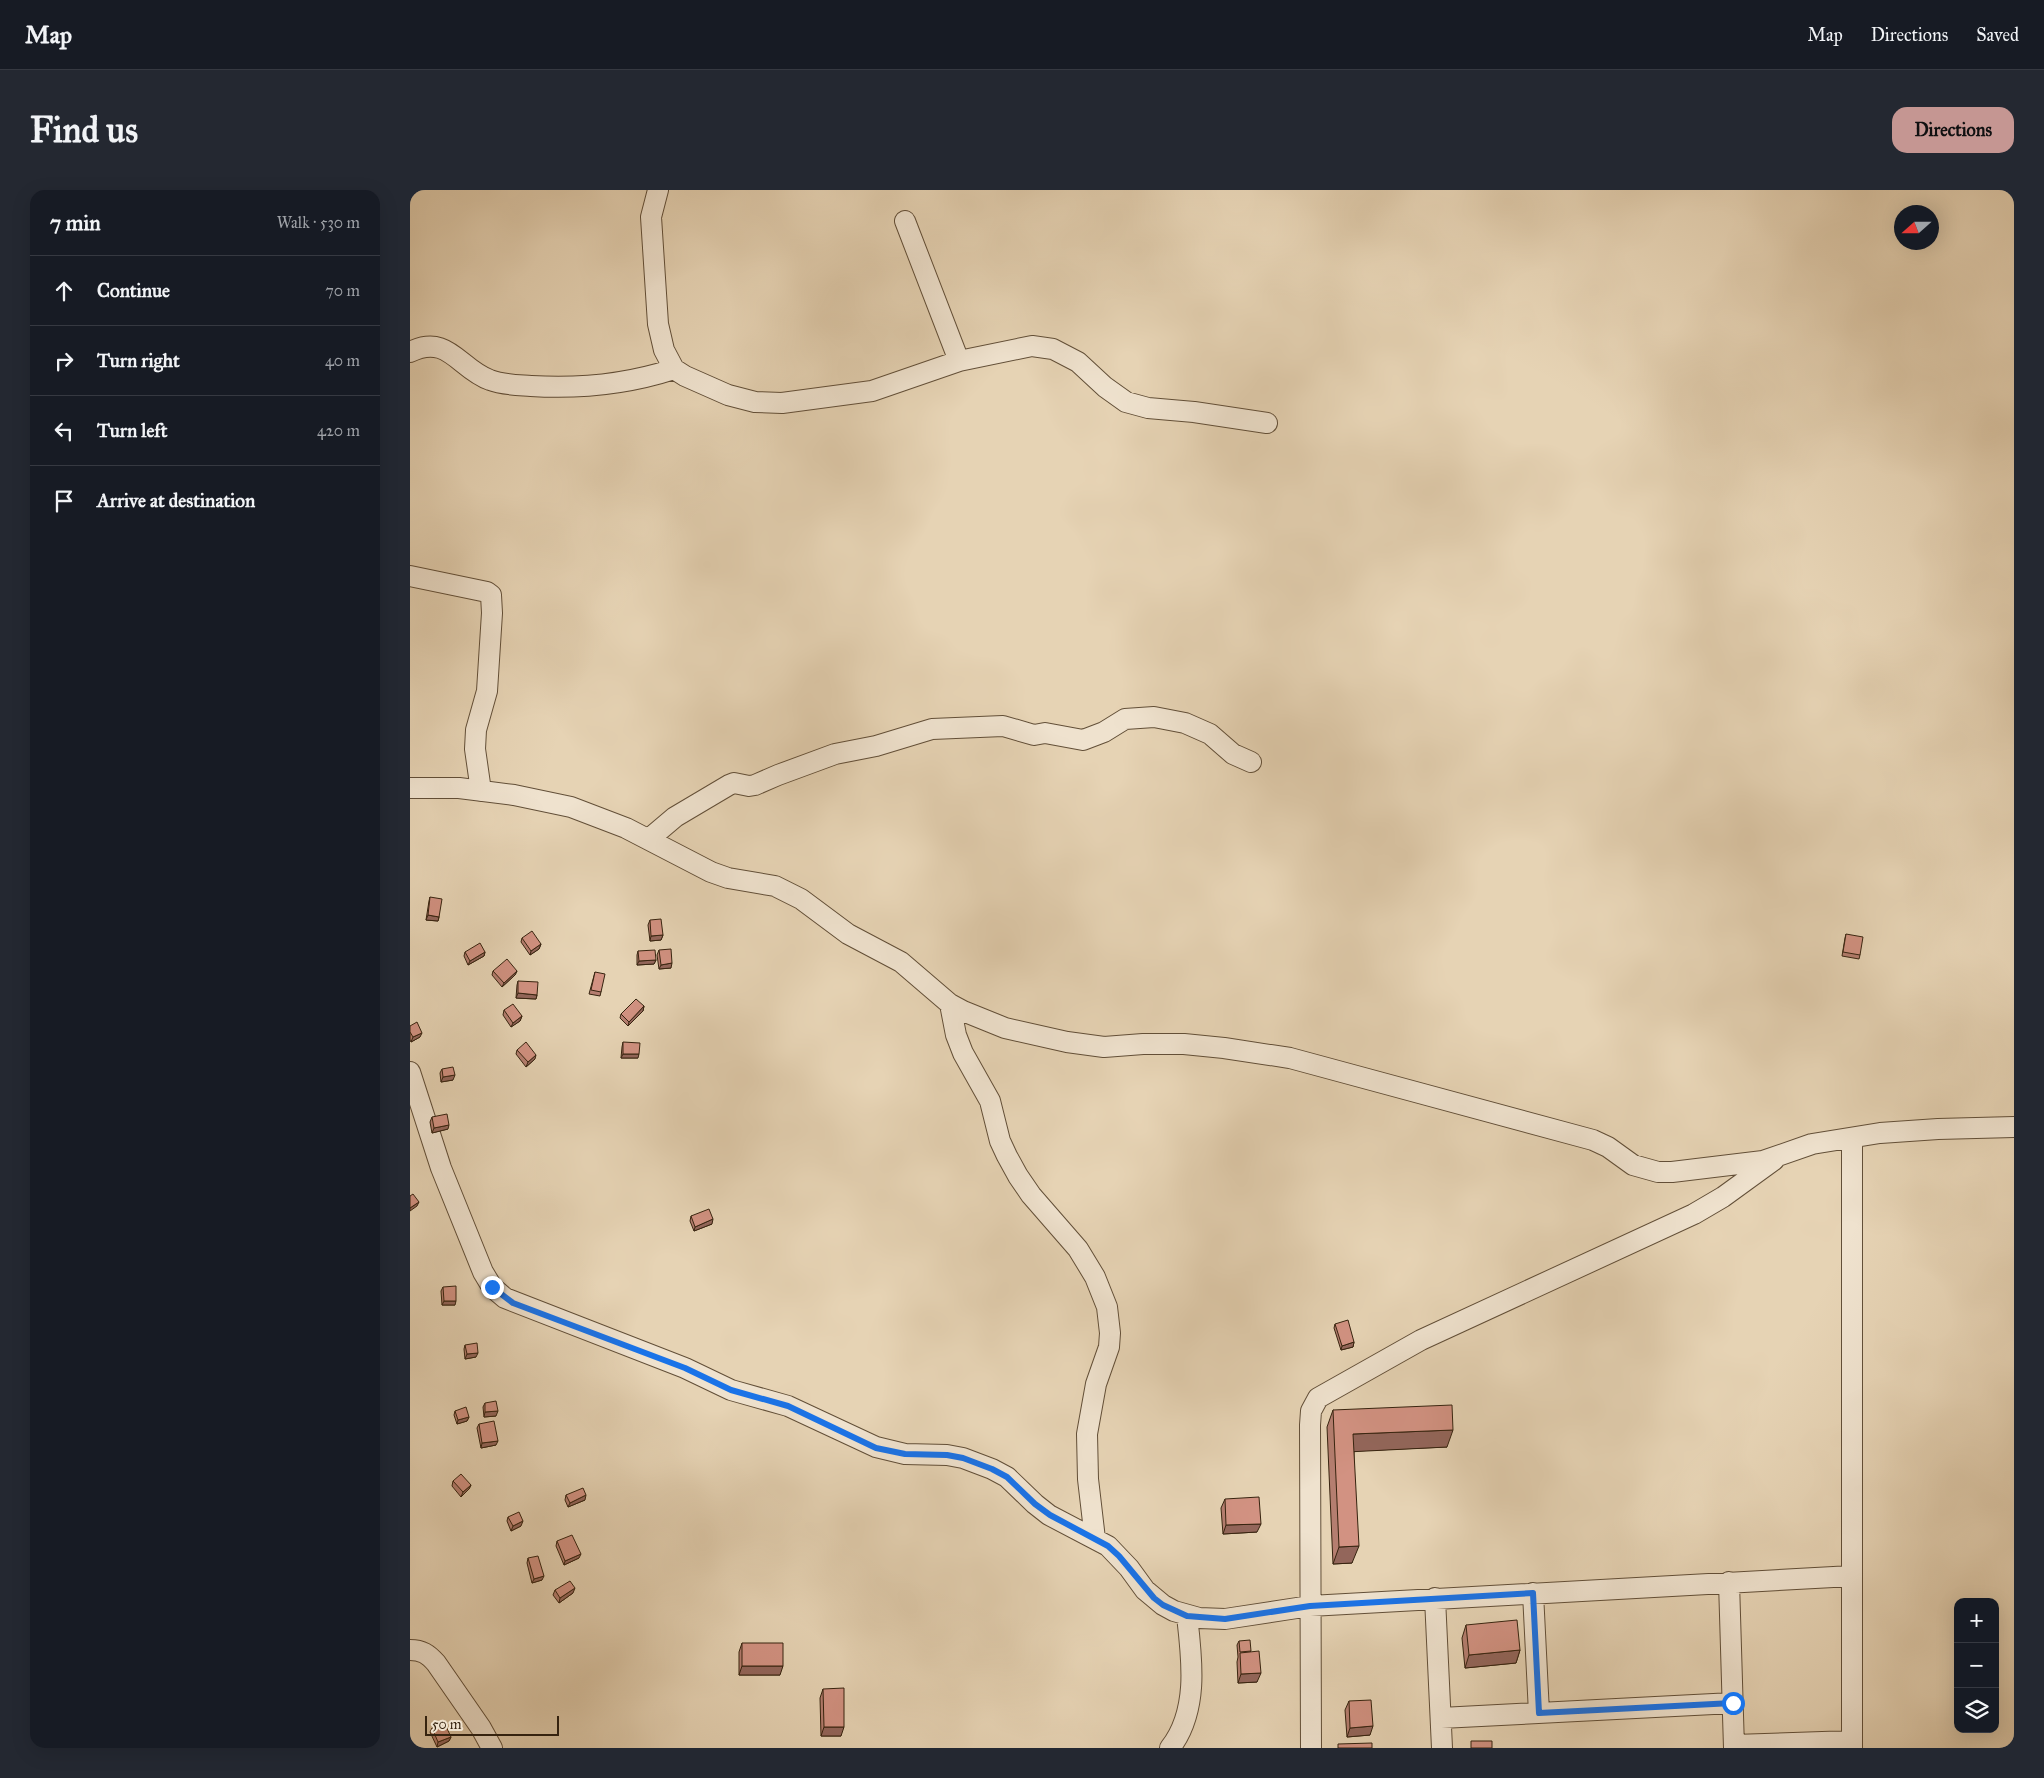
<!DOCTYPE html>
<meta charset="utf-8">
<style>
body{margin:0;font-family:"IM FELL Great Primer",serif;background:#242831;color:#f1f3f6}
.controls{position:absolute;right:15px;bottom:15px;display:grid;overflow:hidden;border-radius:10px;box-shadow:0 5px 20px #0002}
.controls button{width:45px;height:45px;display:grid;place-items:center;padding:0;border:0;border-bottom:1px solid #363941;background:#171b24;color:#f1f3f6;font:25px sans-serif}
.compass{position:absolute;left:1484px;top:15px;width:45px;height:45px;border-radius:50%;background:#171b24;box-shadow:0 5px 20px #0002;rotate:249deg}
.scale{position:absolute;left:15px;bottom:12px;width:134px;box-sizing:border-box;padding-left:5px;border:2px solid #36230f;border-top:0;font-size:14px;line-height:18px;white-space:nowrap;color:#36230f;-webkit-text-stroke:4px #efe2ce;paint-order:stroke}
.stop{position:absolute;width:15px;height:15px;margin:-11px;border:4px solid #1a73e8;border-radius:50%;background:#fff}
.stop.end{background:#1a73e8;border-color:#fff;box-shadow:0 1px 5px #0008}
.list{margin:0;padding:0;list-style:none}
h2{display:flex;justify-content:space-between;align-items:center;height:65px;margin:0;padding:0 20px;font-size:21px}
h2 small{font-size:16px;font-weight:400;color:#9ea1a6}
.list li{display:grid;grid-template-columns:32px 1fr auto;gap:15px;align-items:center;box-sizing:border-box;height:70px;padding:0 20px;border-top:1px solid #363941}
.list b{display:block;font-size:19px;white-space:nowrap}
.list em{font-size:16px;font-style:normal;color:#9ea1a6}
.icon{flex:none;width:28px;height:28px;fill:none;stroke:currentColor;stroke-width:2;stroke-linecap:round;stroke-linejoin:round}
.map{position:relative;flex:none;width:1604px;height:1558px;overflow:hidden;border-radius:15px}
header{display:flex;align-items:center;gap:30px;box-sizing:border-box;height:70px;padding:0 25px;background:#171b24;border-bottom:1px solid #363941}
header strong{font-size:24px}
nav{display:flex;gap:28px;margin-inline-start:auto;font-size:18px}
.intro{display:flex;align-items:center;justify-content:space-between;box-sizing:border-box;height:120px;padding:0 30px}
h1{margin:0;font-size:35px}
.button{padding:12px 22px;border-radius:15px;background:#c59692;color:#111;font-size:18px;font-weight:700}
main{display:flex;gap:30px;padding:0 30px}
aside{flex:1;background:#171b24;border-radius:15px;box-shadow:0 5px 20px #0002}
.map>svg:first-child{display:block}
</style>
<header>
<strong>Map</strong>
<nav><a>Map</a><a>Directions</a><a>Saved</a></nav>
</header>
<div class="intro"><h1>Find us</h1><a class="button">Directions</a></div>
<main>
<aside>
<h2>7 min<small>Walk · 530 m</small></h2>
<ul class="list">
<li><svg class="icon" aria-label="ahead" viewBox="0 0 24 24"><path d="M12 20V5M6 11l6-6 6 6"/></svg><div><b>Continue</b></div><em>70 m</em></li>
<li><svg class="icon" aria-label="right" viewBox="0 0 24 24"><path d="M7 20v-9h11M14 6l5 5-5 5"/></svg><div><b>Turn right</b></div><em>40 m</em></li>
<li><svg class="icon" aria-label="left" viewBox="0 0 24 24"><path d="M17 20v-9H6M10 6l-5 5 5 5"/></svg><div><b>Turn left</b></div><em>420 m</em></li>
<li><svg class="icon" aria-label="arrive" viewBox="0 0 24 24"><path d="M6 21V4h12l-3 4 3 4H6"/></svg><div><b>Arrive at destination</b></div></li>
</ul>
</aside>
<div class="map">
<svg width="1604" height="1558" viewBox="0 0 1604 1558">
<rect width="100%" height="100%" fill="#e6d3b4"/>
<filter id="stains"><feTurbulence type="fractalNoise" baseFrequency=".004" numOctaves="4"/><feColorMatrix values="0 0 0 0 .2 0 0 0 0 .09 0 0 0 0 .02 0 0 0 .5 -.17"/></filter>
<radialGradient id="worn" r=".72"><stop offset=".6" stop-color="#630" stop-opacity="0"/><stop offset="1" stop-color="#630" stop-opacity=".3"/></radialGradient>
<g fill="none" stroke-linecap="round" stroke-linejoin="round">
<!-- street casing -->
<g stroke="#624f38" stroke-width="22">
<path id="street" d="M248,0L241,27L248,134L254,160L264,179L275,186L318,205L345,212L372,213L462,201L549,171L622,156L643,159L668,172L695,197L716,212L738,218L784,222L857,233
M495,31L549,171
M0,162C38,143 49,179 80,190C93,195 108,195 121,196C169,199 218,194 264,179
M0,386L77,402L81,405L82,423L77,501L66,540L65,559L71,601
M0,598H49L104,605L161,617L216,638L301,682L318,688L365,696L391,709L438,744L491,772L540,814L553,821L595,838L657,852L694,857L733,854H774L814,858L880,868L1183,950L1198,957L1223,975L1248,982H1262L1353,971L1402,954L1470,943L1528,939L1604,937
M239,649L265,627L319,595L324,593L339,596L345,595L368,585L425,564L466,556L522,539L593,536L624,545L635,543L673,550L694,542L715,529L744,527L775,533L800,544L823,564L841,572
M540,814L546,845L553,863L580,911L590,951L597,966L608,986L621,1005L668,1059L685,1087L697,1117L700,1143L699,1157L686,1194L677,1244L678,1289L685,1349
M0,882L31,978L73,1082L82,1097L95,1108L275,1178L321,1200L378,1216L466,1257L495,1264L537,1265L553,1268L582,1279L597,1287L625,1314L639,1325L698,1356L719,1378L735,1400L753,1415L764,1421L789,1428L815,1429L900,1416L1442,1386
M1319,1392L1324,1558
M1123,1403L1129,1523
M1025,1408L1032,1558
M0,1460C12,1460 18,1464 26,1473L71,1538L82,1558
M1031,1528L1323,1513
M1324,1555L1442,1551
M760,1558C789,1521 782,1469 777,1426
M901,1558L900,1235L901,1221L908,1208L1011,1150L1284,1024L1313,1007L1364,970
M1442,1558V948"/>
</g>
<!-- street -->
<use href="#street" stroke="#efe2ce" stroke-width="20"/>
</g>
<!-- wall -->
<path fill="#b57e70" stroke="#36230f" d="M20,707L29,727L28,731L16,730L19,711Z
M240,730L253,745L251,750L240,751L238,735Z
M1436,744L1450,765L1449,769L1432,766L1435,748Z
M112,748L131,754L129,759L120,765L111,752Z
M249,760L261,778L249,779L247,765Z
M228,761L246,770L244,774L227,775V765Z
M55,762H75L74,766L58,775L54,766Z
M83,781H107L105,785L92,797L82,785Z
M185,782L191,802L190,806L179,804Z
M108,791L127,805L126,809L106,808L107,795Z
M234,816L233,821L218,836L210,828L211,824Z
M94,820L112,826L110,831L101,837L93,825Z
M0,836L10,847L1,852L0,850Z
M213,852L228,868H211L212,857Z
M107,860L125,869L116,877L106,864Z
M32,879L43,890L31,892L30,883Z
M22,927L38,939L22,943L20,932Z
M281,1026L302,1034L284,1041L280,1031Z
M33,1097L45,1115H32L31,1101Z
M925,1134L944,1152L943,1157L931,1160L924,1138Z
M55,1155L66,1167L55,1169L54,1159Z
M75,1213L86,1226L74,1227L73,1217Z
M923,1220L1037,1257L944,1261L942,1373L923,1374L917,1237Z
M45,1221L59,1227L57,1231L47,1234L44,1225Z
M69,1234L86,1255L71,1258L67,1238Z
M43,1291L61,1295L59,1299L51,1307L42,1296Z
M156,1305L175,1310L158,1317L155,1310Z
M815,1309L847,1342L813,1344L811,1318Z
M98,1327L111,1336L101,1341L97,1331Z
M147,1351L169,1368L154,1375L146,1356Z
M118,1368L132,1390L122,1393L117,1373Z
M145,1400L163,1403L149,1413L143,1405Z
M1056,1435L1110,1460L1106,1473L1055,1478L1052,1448Z
M829,1451L841,1462L847,1492L828,1493L827,1472L828,1467L827,1455Z
M332,1453L370,1485H329V1462Z
M413,1499L431,1546H411L410,1508Z
M939,1511L960,1545L937,1547L935,1520Z
M22,1538L41,1547L39,1551L27,1557L20,1542Z"/>
<!-- shaded-wall -->
<path fill="#93665b" stroke="#36230f" d="M18,725L29,727L28,731L16,730Z
M253,745L251,750L240,751L241,746Z
M131,754L129,759L120,765L121,761Z
M75,762L74,766L58,775L60,771Z
M246,770L244,774L227,775L229,771Z
M262,773L261,778L249,779L251,775Z
M107,781L105,785L92,797L94,793Z
M108,803L127,805L126,809L106,808Z
M234,816L233,821L218,836L219,832Z
M112,826L110,831L101,837L103,833Z
M12,843L10,847L1,852L3,847Z
M213,864H229L228,868H211Z
M126,865L125,869L116,877L118,872Z
M45,885L43,890L31,892L33,887Z
M39,935L38,939L22,943L24,938Z
M9,1012L7,1016L0,1021V1018Z
M303,1029L302,1034L284,1041L285,1037Z
M34,1111H46L45,1115H32Z
M944,1152L943,1157L931,1160L932,1156Z
M68,1163L66,1167L55,1169L57,1164Z
M88,1221L86,1226L74,1227L75,1222Z
M59,1227L57,1231L47,1234L48,1230Z
M1043,1240L1037,1257L937,1262L943,1244Z
M88,1251L86,1255L71,1258L72,1253Z
M61,1295L59,1299L51,1307L53,1302Z
M176,1305L175,1310L158,1317L160,1313Z
M113,1331L111,1336L101,1341L103,1336Z
M851,1334L847,1342L813,1344L816,1335Z
M949,1356L942,1373L923,1374L929,1357Z
M171,1364L169,1368L154,1375L155,1371Z
M134,1386L132,1390L122,1393L124,1389Z
M165,1398L163,1403L149,1413L150,1408Z
M1110,1460L1106,1473L1055,1478L1059,1465Z
M332,1476H373L370,1485H329Z
M851,1483L847,1492L828,1493L831,1484Z
M963,1536L960,1545L937,1547L940,1538Z
M414,1537H434L431,1546H411Z
M41,1547L39,1551L27,1557L28,1552Z"/>
<!-- building -->
<path fill="#d29282" stroke="#36230f" d="M20,707L32,709L29,727L18,725Z
M251,729L253,745L241,746L240,730Z
M122,741L131,754L121,761L112,748Z
M1436,744L1453,747L1450,765L1433,762Z
M70,753L75,762L60,771L55,762Z
M261,759L262,773L251,775L249,760Z
M245,760L246,770L229,771L228,761Z
M97,769L107,781L94,793L83,781Z
M185,782L195,784L191,802L181,800Z
M108,791L128,792L127,805L108,803Z
M226,809L234,816L219,832L211,824Z
M103,814L112,826L103,833L94,820Z
M7,832L12,843L3,847L0,842V836Z
M116,852L126,865L118,872L107,860Z
M213,852L230,853L229,864H213Z
M43,877L45,885L33,887L32,879Z
M37,924L39,935L24,938L22,927Z
M3,1004L9,1012L0,1018V1006Z
M299,1019L303,1029L285,1037L281,1026Z
M46,1096V1111H34L33,1097Z
M938,1130L944,1152L932,1156L925,1134Z
M67,1153L68,1163L57,1164L55,1155Z
M86,1211L88,1221L75,1222V1213Z
M1042,1215L1043,1240L943,1244L949,1356L929,1357L923,1220Z
M56,1217L59,1227L48,1230L45,1221Z
M84,1231L88,1251L72,1253L69,1234Z
M51,1284L61,1295L53,1302L43,1291Z
M173,1298L176,1305L160,1313L156,1305Z
M849,1307L851,1334L816,1335L815,1309Z
M109,1322L113,1331L103,1336L98,1327Z
M162,1345L171,1364L155,1371L147,1351Z
M128,1366L134,1386L124,1389L118,1368Z
M160,1391L165,1398L150,1408L145,1400Z
M1107,1430L1110,1460L1059,1465L1056,1435Z
M840,1450L841,1461L830,1462L829,1451Z
M332,1453H373V1476H332Z
M849,1461L851,1483L831,1484L830,1463Z
M434,1498V1537H414L413,1499Z
M961,1510L963,1536L940,1538L939,1511Z
M34,1532L41,1547L28,1552L22,1538Z
M1061,1551H1082V1558H1061Z
M962,1553V1558H928V1554Z"/>
<g fill="none" stroke-linecap="round" stroke-linejoin="round">
<!-- route -->
<path stroke="#1a73e8" stroke-width="6" d="M82,1097L103,1113L275,1178L321,1200L378,1216L466,1258L495,1264L537,1265L553,1268L582,1279L597,1287L625,1314L640,1325L698,1356L709,1366L744,1408L753,1415L777,1426L815,1429L900,1416L1123,1403L1129,1523L1323,1513"/>
</g>
<rect width="100%" height="100%" filter="url(#stains)"/>
<rect width="100%" height="100%" fill="url(#worn)"/>
</svg>
<div class="controls">
<button>+</button>
<button>−</button>
<button><svg class="icon" aria-label="layers" viewBox="0 0 24 24"><path d="M12 4l9 5-9 5-9-5zM3 14l9 5 9-5"/></svg></button>
</div>
<svg class="compass" viewBox="-18 -18 36 36"><path d="M0-13l5 13h-10z" fill="#e53935"/><path d="M0 13l5-13h-10z" fill="#9ea1a6"/></svg>
<div class="scale">50 m</div>
<div class="stop" style="left:1323px;top:1513px"></div>
<div class="stop end" style="left:82px;top:1097px"></div>
</div>
</main>
